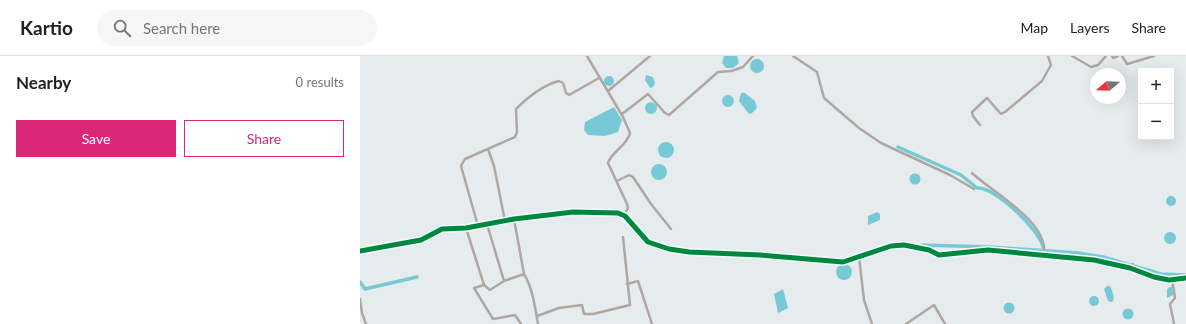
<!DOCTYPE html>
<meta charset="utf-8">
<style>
body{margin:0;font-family:Lato,sans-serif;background:#f6f6f6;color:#202124}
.controls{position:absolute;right:12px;top:12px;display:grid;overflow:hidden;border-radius:0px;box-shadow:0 4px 16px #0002}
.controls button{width:36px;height:36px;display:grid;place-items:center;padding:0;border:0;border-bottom:1px solid #e0e0e0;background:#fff;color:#202124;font:20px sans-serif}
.compass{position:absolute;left:730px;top:12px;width:36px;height:36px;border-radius:50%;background:#fff;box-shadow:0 4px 16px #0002;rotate:251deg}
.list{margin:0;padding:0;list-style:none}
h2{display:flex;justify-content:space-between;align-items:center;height:52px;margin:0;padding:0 16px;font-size:17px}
h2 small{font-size:13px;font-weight:400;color:#757577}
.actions{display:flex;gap:8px;padding:12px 16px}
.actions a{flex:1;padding:9px 0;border:1px solid #db2777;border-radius:0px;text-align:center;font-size:14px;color:#db2777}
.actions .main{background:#db2777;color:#fff}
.icon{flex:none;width:22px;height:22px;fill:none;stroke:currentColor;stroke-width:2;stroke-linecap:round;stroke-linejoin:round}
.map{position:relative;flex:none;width:826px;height:268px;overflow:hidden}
header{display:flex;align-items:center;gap:24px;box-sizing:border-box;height:56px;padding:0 20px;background:#fff;border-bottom:1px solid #e0e0e0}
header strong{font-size:19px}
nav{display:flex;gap:22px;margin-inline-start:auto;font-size:14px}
.search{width:280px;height:36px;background:#f6f6f6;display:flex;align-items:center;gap:10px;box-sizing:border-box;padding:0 14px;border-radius:22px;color:#757577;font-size:15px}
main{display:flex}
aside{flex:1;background:#fff}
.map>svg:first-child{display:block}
</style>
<header>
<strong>Kartio</strong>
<div class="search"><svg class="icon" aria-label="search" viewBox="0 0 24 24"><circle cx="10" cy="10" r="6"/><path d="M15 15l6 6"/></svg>Search here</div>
<nav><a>Map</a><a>Layers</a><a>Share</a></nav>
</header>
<main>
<aside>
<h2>Nearby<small>0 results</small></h2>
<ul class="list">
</ul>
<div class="actions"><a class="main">Save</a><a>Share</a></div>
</aside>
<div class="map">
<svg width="826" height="268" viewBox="0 0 826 268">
<rect width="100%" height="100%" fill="#e6eced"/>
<!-- water -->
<path fill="#77cad5" d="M364,0H377L379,7L373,12H366L362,7Z
M390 10a7 7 0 1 1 14 0a7 7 0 1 1-14 0Z
M286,19L293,21L295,27L293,31L290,32L285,24Z
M244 25a5 5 0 1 1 10 0a5 5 0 1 1-10 0Z
M381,37H385L395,45L397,52L391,58L388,57L379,45Z
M362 45a6 6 0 1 1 12 0a6 6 0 1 1-12 0Z
M285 52a6 6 0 1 1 12 0a6 6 0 1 1-12 0Z
M254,51L262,64L258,76L245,80L228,79L224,74L225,66Z
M298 94a8 8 0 1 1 16 0a8 8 0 1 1-16 0Z
M291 116a8 8 0 1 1 16 0a8 8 0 1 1-16 0Z
M549.5 123a5.5 5.5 0 1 1 11 0a5.5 5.5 0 1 1-11 0Z
M806 145a5 5 0 1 1 10 0a5 5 0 1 1-10 0Z
M517,156L520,158V164L508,169V160Z
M804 182a6 6 0 1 1 12 0a6 6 0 1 1-12 0Z
M476 216a8 8 0 1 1 16 0a8 8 0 1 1-16 0Z
M747,230H750C752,235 756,242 752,246L748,245L744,233Z
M812,230L813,239L807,242V233Z
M423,233L428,252L418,257L414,238Z
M729 245a5 5 0 1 1 10 0a5 5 0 1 1-10 0Z
M643.5 252a5.5 5.5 0 1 1 11 0a5.5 5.5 0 1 1-11 0Z
M762.5 258a5.5 5.5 0 1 1 11 0a5.5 5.5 0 1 1-11 0Z"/>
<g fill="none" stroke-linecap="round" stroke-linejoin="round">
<!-- canal -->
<path stroke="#77cad5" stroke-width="3.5" d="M538,91L601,119L617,132C634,130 680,174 683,191
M562,189L630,191L718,197L743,201L801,218L826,219
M0,226L5,233L57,221"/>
<!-- street -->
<path stroke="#afa7a4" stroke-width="2.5" d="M227,0L263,61L270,77C267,90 251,96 248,107L267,148L268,152L264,159
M433,0L457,16L464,42L499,72L521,87L590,119L614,133
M712,0L731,11L738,9L746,0
M752,0L753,2L758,0
M762,0L767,8L794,0
M248,35L290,0
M262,58L288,38L305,57L309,59L358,16L371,15L383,11L393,0
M620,69L613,60L612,56L627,42L641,58L645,56L682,25L691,9L688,0
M128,93L134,110L145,165
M612,117C633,137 688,165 684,198
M257,125L269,119L273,121L291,148L311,173
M154,163L164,218C173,233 175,251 178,268
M127,168L144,225L164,218
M118,170L101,110L105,103L155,81L157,76L156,53C167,42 183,29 199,25L203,27L206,37L209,39L239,22
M106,172L124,229L130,234L144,225
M0,195L61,184L82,173L106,172L154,163L213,156L258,157L265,160L288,186L309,193L329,196L400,199L483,206L531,190L544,189L569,194L579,199L628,194L734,204L770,212L794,221L809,224L826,222
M499,201L504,244L512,268
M770,212L773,208
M812,223L815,242L810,248L814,268
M267,228L278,225L292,268
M124,229L114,232L133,263L155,259L161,268
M0,243L2,257L6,268
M177,260L199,252L222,249L224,258H233L270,249L263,181
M546,268L574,249L585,268"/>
<!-- cycleway casing -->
<g stroke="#f1fcfe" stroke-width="8">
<path id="cycleway" d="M0,195L61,184L82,173L106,172L154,163L213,156L258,157L265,160L288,186L309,193L329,196L400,199L483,206L531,190L544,189L569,194L579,199L628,194L734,204L770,212L794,221L809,224L826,222"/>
</g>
<!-- cycleway -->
<use href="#cycleway" stroke="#00873e" stroke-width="5"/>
</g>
</svg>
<div class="controls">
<button>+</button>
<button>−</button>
</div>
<svg class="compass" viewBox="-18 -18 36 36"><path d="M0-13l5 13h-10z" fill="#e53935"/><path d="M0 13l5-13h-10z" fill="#757577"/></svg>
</div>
</main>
